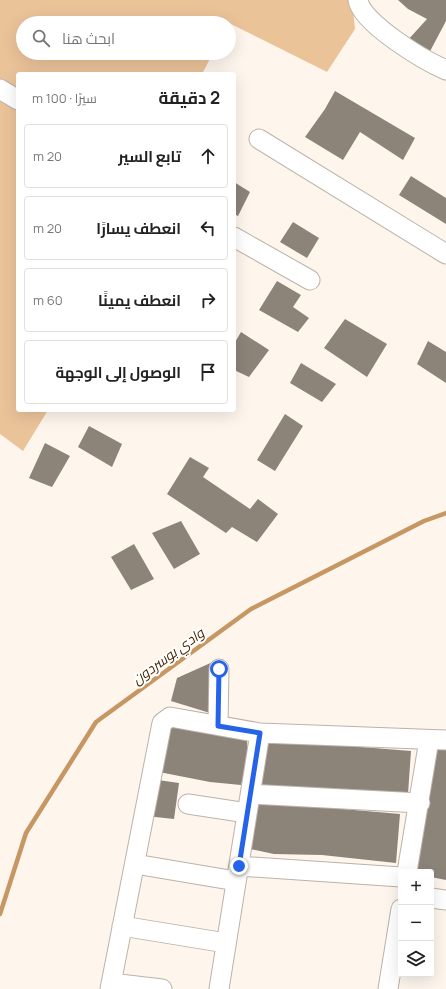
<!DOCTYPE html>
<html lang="ar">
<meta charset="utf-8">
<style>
body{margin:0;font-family:Manrope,Cairo,sans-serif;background:#f2f2f2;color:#222;direction:rtl}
.controls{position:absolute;right:12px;bottom:12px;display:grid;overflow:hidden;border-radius:4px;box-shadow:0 4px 16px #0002}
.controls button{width:36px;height:36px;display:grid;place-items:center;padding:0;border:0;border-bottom:1px solid #e0e0e0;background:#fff;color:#222;font:20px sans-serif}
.stop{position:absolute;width:12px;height:12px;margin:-9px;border:3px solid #2563eb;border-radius:50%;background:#fff}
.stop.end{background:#2563eb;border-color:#fff;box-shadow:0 1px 4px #0008}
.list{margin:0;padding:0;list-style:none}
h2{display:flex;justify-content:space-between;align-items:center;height:52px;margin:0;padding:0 16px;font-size:17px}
h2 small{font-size:13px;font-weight:400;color:#767676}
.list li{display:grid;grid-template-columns:26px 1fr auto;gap:12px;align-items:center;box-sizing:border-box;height:64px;margin:0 8px 8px;padding:0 8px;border:1px solid #e0e0e0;border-radius:4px}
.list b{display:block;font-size:15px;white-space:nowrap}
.list em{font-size:13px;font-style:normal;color:#767676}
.icon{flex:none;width:22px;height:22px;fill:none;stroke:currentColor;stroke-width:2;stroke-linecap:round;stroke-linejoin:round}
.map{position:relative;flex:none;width:446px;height:989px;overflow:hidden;direction:ltr}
.search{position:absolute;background:#fff;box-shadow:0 4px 16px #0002;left:16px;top:16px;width:220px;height:44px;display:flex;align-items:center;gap:10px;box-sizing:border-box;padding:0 14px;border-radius:22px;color:#767676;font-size:15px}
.panel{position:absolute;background:#fff;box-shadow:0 4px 16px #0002;left:16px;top:72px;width:220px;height:340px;border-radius:4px;direction:rtl}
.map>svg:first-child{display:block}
</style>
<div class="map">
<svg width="446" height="989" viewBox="0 0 446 989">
<rect width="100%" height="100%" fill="#fef5ed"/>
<!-- green -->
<path fill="#ebc399" d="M0,0H352L355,29L327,72L229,23H23V53H213L202,74H18V410H48L23,451L0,434Z"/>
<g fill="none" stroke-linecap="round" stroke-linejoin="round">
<!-- stream -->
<path stroke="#c69763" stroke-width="4.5" d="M0,914L26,833L96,722L251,609L424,521L446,513"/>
</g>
<!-- building -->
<path fill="#8c8379" d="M398,0H446V21L427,57L407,41L427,19L408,9Z
M335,91L415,138L403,160L360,132L343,160L305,137L325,109Z
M411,176L446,198V224L399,195Z
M234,182L250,192L238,216L234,214Z
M293,222L319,238L307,258L280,242Z
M277,281L301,295L293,307L309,318L298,332L259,310Z
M345,319L387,344L367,377L324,348Z
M241,332L269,350L249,377L234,370V344Z
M428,341L446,352V383L417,364Z
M301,363L336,384L322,402L290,383Z
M285,414L303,426L275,471L257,460Z
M89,426L122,444L112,467L78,447Z
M45,443L70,456L52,487L29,478Z
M190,457L209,468L203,477L250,509L258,499L278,514L257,542L232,527L226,533L167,494Z
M181,521L200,554L174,569L152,533Z
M134,544L154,579L131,590L111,557Z
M215,661L210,713L171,701L177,678Z
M169,722L247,740L248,760L241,785L210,782L159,772Z
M260,741L336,745L411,751L408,794L382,791L256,785Z
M431,748L446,750V880L431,877V872H411Z
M158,780L179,783L174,819L146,816Z
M251,801L400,814L396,863L322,855L274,854L245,848Z"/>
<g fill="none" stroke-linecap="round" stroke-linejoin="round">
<!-- minor casing -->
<g stroke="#bcb2a8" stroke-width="21">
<path id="minor" d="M358,0C361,23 425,61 446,70
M0,89L18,100
M259,139L446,254
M234,237L310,280
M218,725L219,669
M251,794L420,803
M188,804L247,813
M135,864L236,881
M239,866L401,877
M407,872L429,740
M431,898L446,900
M122,926L226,943
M111,983L162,989
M110,989L162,723L170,717L260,733L446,740
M219,989L260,733
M388,989L401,909"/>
</g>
<!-- minor -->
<use href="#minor" stroke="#fff" stroke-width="19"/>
</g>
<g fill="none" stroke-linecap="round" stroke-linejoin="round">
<!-- route -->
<path stroke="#2563eb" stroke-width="5" d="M219,669L218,726L260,733L239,866"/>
</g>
<g text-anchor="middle" stroke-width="4" stroke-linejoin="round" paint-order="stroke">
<!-- water labels -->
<g font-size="14" font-style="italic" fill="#472800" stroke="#fff">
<text transform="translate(168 656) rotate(-36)" y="5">وادي بوسردون</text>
</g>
</g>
</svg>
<div class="controls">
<button>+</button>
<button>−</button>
<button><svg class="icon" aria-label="layers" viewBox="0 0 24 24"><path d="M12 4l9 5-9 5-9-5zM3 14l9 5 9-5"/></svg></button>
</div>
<div class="stop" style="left:219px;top:669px"></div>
<div class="stop end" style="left:239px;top:866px"></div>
<div class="search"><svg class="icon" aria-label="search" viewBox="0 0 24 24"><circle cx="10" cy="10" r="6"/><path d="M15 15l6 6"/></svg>ابحث هنا</div>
<section class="panel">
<h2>2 دقيقة<small>سيرًا · 100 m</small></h2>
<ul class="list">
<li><svg class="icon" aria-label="ahead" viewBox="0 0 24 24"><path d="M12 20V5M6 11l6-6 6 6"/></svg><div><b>تابع السير</b></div><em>20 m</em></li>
<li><svg class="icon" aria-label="left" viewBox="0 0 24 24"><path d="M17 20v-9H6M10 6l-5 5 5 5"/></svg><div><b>انعطف يسارًا</b></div><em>20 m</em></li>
<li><svg class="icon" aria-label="right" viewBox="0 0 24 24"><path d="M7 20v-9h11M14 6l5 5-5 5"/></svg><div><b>انعطف يمينًا</b></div><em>60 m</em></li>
<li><svg class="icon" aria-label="arrive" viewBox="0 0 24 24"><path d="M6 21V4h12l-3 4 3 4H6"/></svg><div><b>الوصول إلى الوجهة</b></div></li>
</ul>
</section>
</div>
